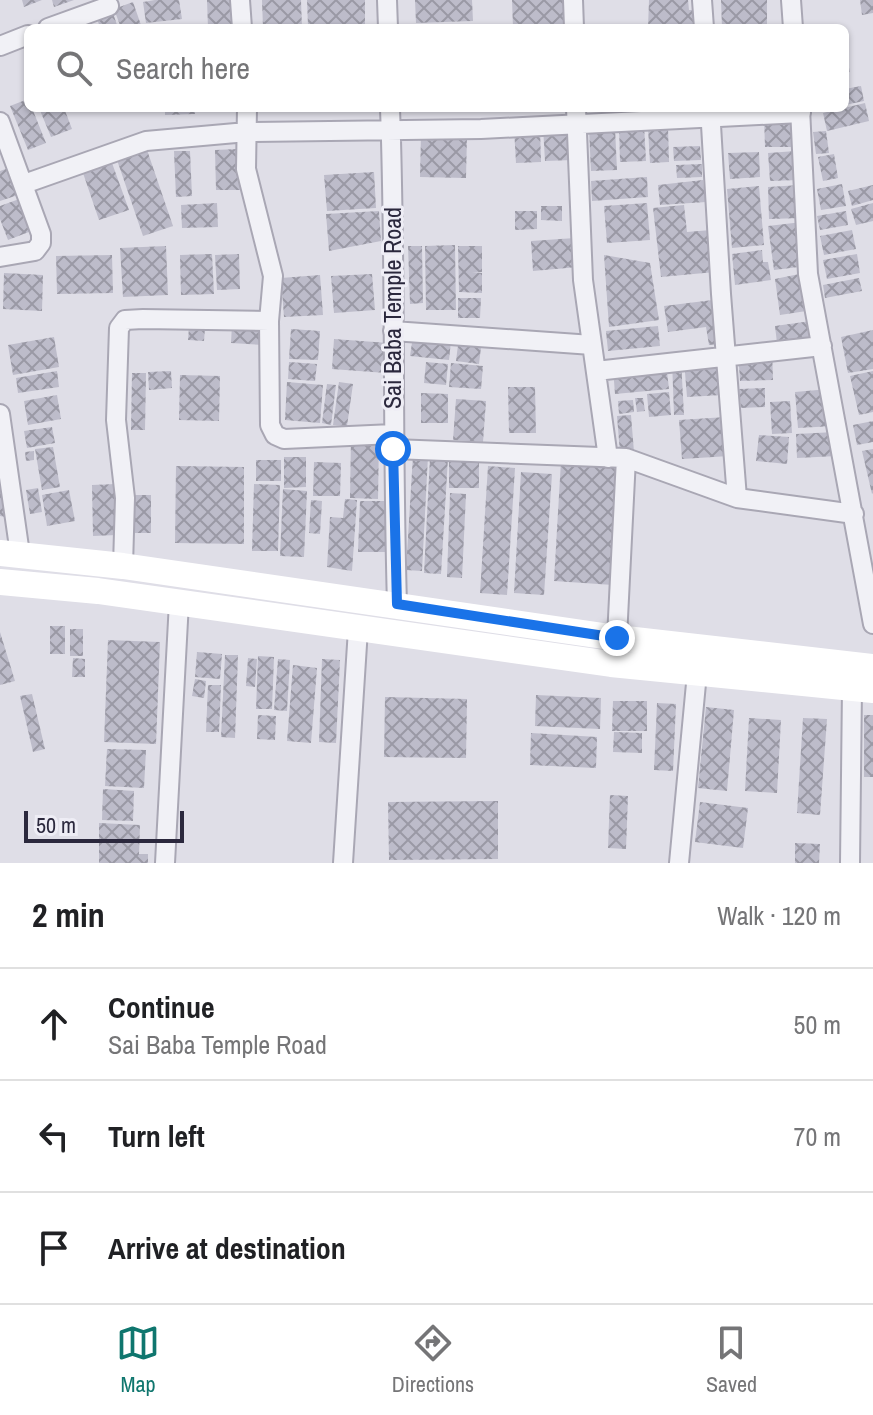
<!DOCTYPE html>
<meta charset="utf-8">
<style>
body{margin:0;font-family:"Archivo Narrow",sans-serif;background:#f2f2f2;color:#202124}
.scale{position:absolute;left:24px;bottom:20px;width:160px;box-sizing:border-box;padding-left:8px;border:4px solid #2b283d;border-top:0;font-size:22px;line-height:28px;white-space:nowrap;color:#2b283d;-webkit-text-stroke:6px #eeedf5;paint-order:stroke}
.stop{position:absolute;width:24px;height:24px;margin:-18px;border:6px solid #1a73e8;border-radius:50%;background:#fff}
.stop.end{background:#1a73e8;border-color:#fff;box-shadow:0 2px 8px #0008}
.list{margin:0;padding:0;list-style:none}
h2{display:flex;justify-content:space-between;align-items:center;height:104px;margin:0;padding:0 32px;font-size:34px}
h2 small{font-size:26px;font-weight:400;color:#757577}
.list li{display:grid;grid-template-columns:52px 1fr auto;gap:24px;align-items:center;box-sizing:border-box;height:112px;padding:0 32px;border-top:2px solid #e0e0e0}
.list b{display:block;font-size:30px;white-space:nowrap}
.list p{margin:0;font-size:26px;white-space:nowrap;color:#757577}
.list em{font-size:26px;font-style:normal;color:#757577}
.icon{flex:none;width:44px;height:44px;fill:none;stroke:currentColor;stroke-width:2;stroke-linecap:round;stroke-linejoin:round}
.map{position:relative;flex:none;width:873px;height:863px;overflow:hidden}
.search{position:absolute;background:#fff;box-shadow:0 2px 6px #0004;left:24px;right:24px;top:24px;height:88px;display:flex;align-items:center;gap:20px;box-sizing:border-box;padding:0 28px;border-radius:12px;color:#757577;font-size:30px}
.sheet{height:440px;background:#fff}
nav{display:flex;justify-content:space-around;align-items:center;box-sizing:border-box;height:112px;border-top:2px solid #e0e0e0;background:#fff;font-size:22px;color:#757577}
nav a{display:grid;justify-items:center;gap:4px}
nav .on{color:#0f766e}
.map>svg:first-child{display:block}
</style>
<div class="map">
<svg width="873" height="863" viewBox="0 0 873 863">
<defs>
<pattern id="building-cross-hatch" width="8" height="8" patternUnits="userSpaceOnUse" patternTransform="scale(2)"><rect width="8" height="8" fill="#bdbcca"/><path d="M0 0l8 8M0 8l8-8" fill="none" stroke="#9a99a5"/></pattern>
</defs>
<rect width="100%" height="100%" fill="#dfdee7"/>
<!-- building -->
<path fill="url(#building-cross-hatch)" d="M22,0H42L24,7Z
M52,0H74L54,7Z
M155,0H179L182,19L146,23L143,2Z
M207,0H236L237,27L208,28Z
M262,0H301L302,28H263Z
M307,0H365V26H308Z
M415,0H472L473,21L416,23Z
M512,0H567V28H513Z
M649,0H688L689,10H697L698,28H648Z
M721,0H767V26L722,28Z
M860,0H873V13L862,15Z
M133,2L142,28H121L114,9Z
M113,13L118,28H100L97,18Z
M186,24V28H151V25Z
M845,49L850,72L845,73Z
M861,86L864,101L845,105V89Z
M28,99V108H32L46,143L28,150L10,106Z
M865,103L869,121L827,131L823,113Z
M39,108H64L72,129L51,137Z
M165,108H195V114L165,115Z
M764,117H796L797,147H765Z
M572,125L573,160L545,161L543,127Z
M644,125L646,161L620,162L619,126Z
M540,127L541,162L516,163L514,128Z
M668,127L669,162L650,163L648,128Z
M615,128L617,170L591,171L589,129Z
M826,131L829,153L816,154L813,132Z
M421,134L467,135L466,178L420,177Z
M700,146L701,160L674,161L673,147Z
M146,147L173,226L143,236L116,157Z
M238,149L240,190H216L215,150Z
M174,151H190L192,196L176,197Z
M796,151L798,180L770,181L768,153Z
M759,152L760,177L730,179L728,153Z
M834,154L838,178L823,181L818,157Z
M112,163L129,210L99,220L83,173Z
M702,164V177L677,178L676,165Z
M14,166L24,193L0,201V171Z
M374,172L376,208L327,211L324,175Z
M647,177L648,197L592,201L591,181Z
M703,180L706,202L660,205L658,185Z
M842,184L846,206L821,210L817,189Z
M800,185L802,218L769,219L768,187Z
M873,185V200L852,206L848,191Z
M759,186L764,245L732,248L727,189Z
M22,198L34,230L8,240L0,219V206Z
M217,203L218,227L182,228L181,205Z
M647,203L650,240L607,243L604,206Z
M873,203V221L856,225L851,209Z
M684,205L687,232L711,230L715,272L661,277L653,208Z
M541,206H562V221L541,220Z
M379,211L381,241L329,251L326,214Z
M515,211H537V229L515,230Z
M846,211L848,225L820,230L817,216Z
M802,222L807,266L774,270L768,226Z
M852,230L856,249L824,255L820,236Z
M575,238L578,267L533,271L531,241Z
M455,245L456,310H426L425,246Z
M166,246L168,295L123,297L120,248Z
M408,246H422L423,303L410,304Z
M458,246H482V272L472,273H482V293L459,292Z
M762,250L763,262H768L771,280L735,285L732,254Z
M212,254L214,294L181,295L180,255Z
M239,254L240,289L217,290L215,255Z
M857,254L860,273L827,279L823,260Z
M112,255L113,293L57,294L56,256Z
M604,255L650,263L659,320L609,327Z
M4,273L43,275L42,311L3,309Z
M804,273L813,310L780,315L775,279Z
M372,274L375,310L334,313L331,276Z
M320,275L323,315L284,317L281,278Z
M859,278L862,291L825,298L823,285Z
M458,298H481L480,318H458Z
M721,299L727,343L709,345L706,327L668,332L664,306Z
M811,321L814,337L777,343L775,326Z
M232,324L265,326L264,345L231,343Z
M658,326L660,346L608,351L606,331Z
M189,327L205,328L204,341L188,340Z
M291,329L320,331L318,360L289,359Z
M873,330V369L848,373L841,337Z
M413,336L451,341L449,360L410,356Z
M54,337L59,367L13,375L8,345Z
M459,337L482,339L479,364L456,361Z
M334,339L388,343L386,373L332,369Z
M772,347L773,380L740,381L738,349Z
M720,358L722,395L687,397L684,360Z
M672,360H681L684,415H674Z
M289,362L317,364L315,381L288,379Z
M426,362L448,364L446,385L424,383Z
M451,363L483,366L481,389L449,387Z
M666,363L669,389L615,394L613,368Z
M57,371L59,387L18,393L16,378Z
M171,371L172,388L149,390L148,372Z
M873,371V412L859,415L850,376Z
M132,373H146L145,430H131Z
M180,375L220,376L219,421L179,420Z
M287,382L323,385L320,423L285,420Z
M339,382L353,384L347,426L333,425Z
M327,384L336,385L331,425L322,423Z
M508,387H535L536,433H509Z
M765,388V407L741,408L739,389Z
M829,389L834,426L798,428L795,392Z
M669,392L671,415L649,417L647,394Z
M421,393L448,394V423H421Z
M57,395L61,419L28,425L24,401Z
M635,398H643L645,411L637,412Z
M456,399L486,401L483,442L453,440Z
M633,400L634,412L619,414L618,401Z
M790,401L792,433L772,434L770,402Z
M631,415L634,452L620,453L617,416Z
M726,417L729,456L682,459L679,420Z
M873,421V442L857,445L853,425Z
M52,427L55,443L27,448L24,431Z
M835,432L837,456L797,458L796,434Z
M759,435L789,437L787,464L756,461Z
M351,438L379,439L378,499L350,498Z
M53,447L60,487L42,490L35,449Z
M873,449V493L872,494L862,451Z
M34,451V460L26,461L25,452Z
M413,455L428,456L422,571L406,570Z
M284,457H306V487L284,488Z
M430,457L448,458L441,574L424,573Z
M449,459H479V488H449Z
M256,460H281V481H256Z
M561,461L621,465L613,585L554,581Z
M314,462L341,463L340,496H313Z
M176,466L244,467V544L175,543Z
M488,466L515,468L507,595L480,593Z
M521,472L552,474L544,595L514,593Z
M116,484L117,535L93,536L92,485Z
M254,484L280,485L278,551H252Z
M0,487L8,488L5,517L0,516Z
M38,488L42,512L30,514L26,490Z
M283,489L307,491L304,557L280,556Z
M69,490L75,521L47,526L42,495Z
M450,493L466,494L462,578L447,577Z
M131,495H151V533H131Z
M345,499L357,500L352,571L327,567L330,517L343,518Z
M311,500L322,501L320,534L309,533Z
M360,501H389L388,552H358Z
M50,626H65V654H50Z
M70,629H83V656H70Z
M0,632L15,681L0,685Z
M108,640L160,642L156,744L104,742Z
M197,652L222,654L220,679L195,677Z
M225,655H238L235,738L221,737Z
M258,656L274,657L272,709H256Z
M73,658L85,659V677H72Z
M248,658L257,659L255,687L246,686Z
M278,659L290,660L287,711L274,710Z
M322,659L340,660L336,743L319,742Z
M293,665L317,668L311,743L287,741Z
M195,679L206,681L204,698L192,696Z
M208,685H221L219,732H206Z
M32,694L45,749L33,752L20,696Z
M536,695L601,698L600,729L535,726Z
M385,697L467,699L466,758L384,757Z
M613,701H647V731H612Z
M657,703L676,704L673,771L654,770Z
M706,707L734,710L727,791L698,788Z
M258,715L276,716L275,740L257,739Z
M864,715H873V777H864Z
M749,718L781,720L777,793L745,791Z
M803,718L827,719L820,815L797,813Z
M614,732L642,733V753L613,752Z
M531,733L597,737L596,768L530,765Z
M107,749L146,750L144,788L105,786Z
M103,789L134,791L133,821L102,820Z
M610,795L628,796L626,849L608,848Z
M498,801V859L389,860L388,802Z
M700,802L748,808L743,848L695,842Z
M99,823L140,825L139,854H148V863H99Z
M795,843L820,844L819,863H795Z"/>
<g fill="none" stroke-linecap="round" stroke-linejoin="round">
<!-- street casing -->
<g stroke="#a9a7b4" stroke-width="22">
<path id="street" d="M240,0L242,28
M387,0L388,28
M573,0L574,28
M702,0L704,28
M791,0L793,28
M48,28L109,6
M0,46L28,35
M247,108L246,169L273,276L269,321L270,425L275,435L284,439L393,434
M390,108C396,273 392,439 397,604
M576,108L583,280L608,458
M710,108L721,294L737,498
M800,108L808,274L873,624
M0,122L41,234V243L35,251L0,257
M24,184L146,141L247,132L481,129L801,113
M393,331L592,345
M596,371L822,346
M0,414L20,554
M393,449L626,458L737,498L854,514
M123,566L125,498L116,420L119,328L125,320L143,319L269,321
M617,638L626,458
M165,863L179,602
M343,863L358,629
M679,863L697,673
M850,863L852,688"/>
</g>
<!-- street -->
<use href="#street" stroke="#f1f1f6" stroke-width="18"/>
<!-- secondary -->
<path stroke="#fff" stroke-width="26" d="M0,553L123,566L617,638L873,667
M0,582L98,591L611,664L873,690"/>
</g>
<g fill="none" stroke-linecap="round" stroke-linejoin="round">
<!-- route -->
<path stroke="#1a73e8" stroke-width="10" d="M393,449L397,604L617,638"/>
</g>
<g text-anchor="middle" stroke-width="6" stroke-linejoin="round" paint-order="stroke">
<!-- street labels -->
<g font-size="24" fill="#2b283d" stroke="#eeedf5">
<text transform="translate(393 308) rotate(-90)" y="8">Sai Baba Temple Road</text>
</g>
</g>
</svg>
<div class="scale">50 m</div>
<div class="stop" style="left:393px;top:449px"></div>
<div class="stop end" style="left:617px;top:638px"></div>
<div class="search"><svg class="icon" aria-label="search" viewBox="0 0 24 24"><circle cx="10" cy="10" r="6"/><path d="M15 15l6 6"/></svg>Search here</div>
</div>
<section class="sheet">
<h2>2 min<small>Walk · 120 m</small></h2>
<ul class="list">
<li><svg class="icon" aria-label="ahead" viewBox="0 0 24 24"><path d="M12 20V5M6 11l6-6 6 6"/></svg><div><b>Continue</b><p>Sai Baba Temple Road</p></div><em>50 m</em></li>
<li><svg class="icon" aria-label="left" viewBox="0 0 24 24"><path d="M17 20v-9H6M10 6l-5 5 5 5"/></svg><div><b>Turn left</b></div><em>70 m</em></li>
<li><svg class="icon" aria-label="arrive" viewBox="0 0 24 24"><path d="M6 21V4h12l-3 4 3 4H6"/></svg><div><b>Arrive at destination</b></div></li>
</ul>
</section>
<nav>
<a class="on"><svg class="icon" aria-label="map" viewBox="0 0 24 24"><path d="M3 6l6-2 6 2 6-2v14l-6 2-6-2-6 2zM9 4v14M15 6v14"/></svg>Map</a>
<a><svg class="icon" aria-label="directions" viewBox="0 0 24 24"><path d="M12 3l9 9-9 9-9-9zM9 14v-3h6M13 9l2 2-2 2"/></svg>Directions</a>
<a><svg class="icon" aria-label="saved" viewBox="0 0 24 24"><path d="M7 4h10v16l-5-4-5 4z"/></svg>Saved</a>
</nav>
